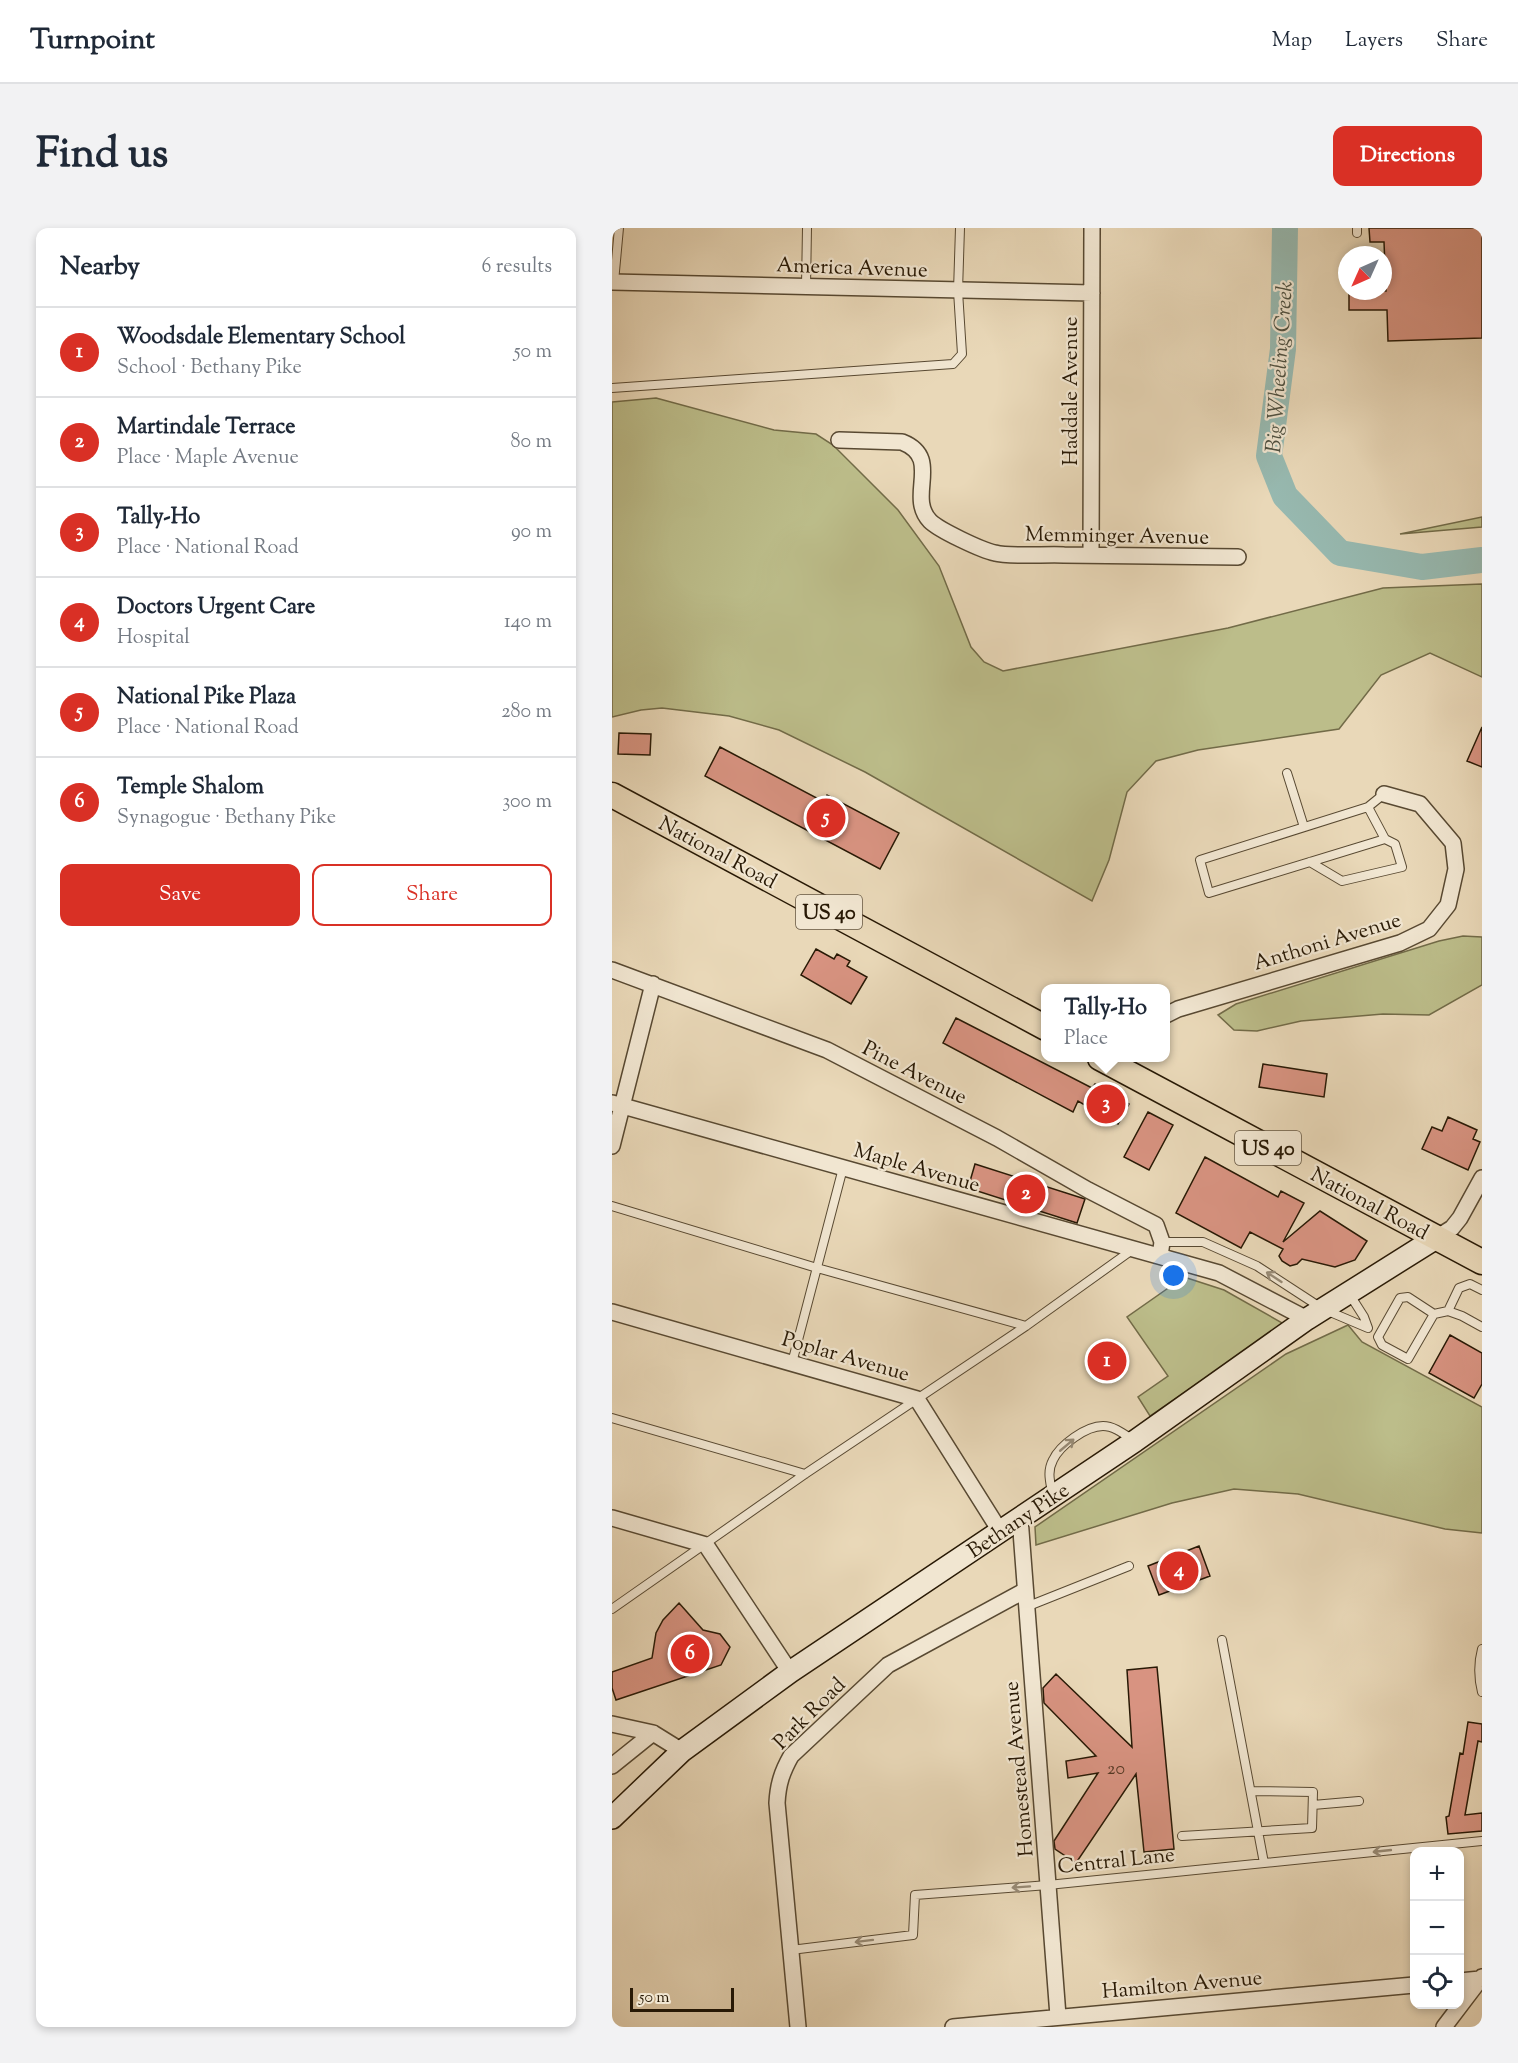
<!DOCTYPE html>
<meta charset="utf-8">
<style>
body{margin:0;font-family:"Sorts Mill Goudy",serif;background:#f2f2f3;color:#1f2937}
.controls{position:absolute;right:18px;bottom:18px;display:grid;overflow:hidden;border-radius:12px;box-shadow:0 3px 9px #0003}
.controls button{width:54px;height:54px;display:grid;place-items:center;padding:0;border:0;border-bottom:2px solid #e0e1e3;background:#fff;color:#1f2937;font:30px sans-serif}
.compass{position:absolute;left:726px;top:18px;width:54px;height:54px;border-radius:50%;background:#fff;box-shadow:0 3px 9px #0003;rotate:225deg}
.scale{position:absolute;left:18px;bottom:15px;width:104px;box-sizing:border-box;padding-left:6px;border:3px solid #281905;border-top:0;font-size:16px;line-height:21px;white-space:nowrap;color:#281905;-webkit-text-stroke:4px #f1e6d1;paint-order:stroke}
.you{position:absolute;left:562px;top:1048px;width:21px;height:21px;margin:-15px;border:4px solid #fff;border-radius:50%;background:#1a73e8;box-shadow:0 0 0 9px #1a73e833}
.badge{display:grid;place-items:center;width:39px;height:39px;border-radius:50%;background:#d93025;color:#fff;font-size:20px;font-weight:700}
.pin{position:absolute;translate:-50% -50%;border:3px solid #fff;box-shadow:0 2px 6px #0006}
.popup{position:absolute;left:429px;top:756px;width:129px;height:78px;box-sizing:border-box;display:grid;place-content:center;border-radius:12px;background:#fff;filter:drop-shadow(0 2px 4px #0005);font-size:20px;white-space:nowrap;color:#747a83}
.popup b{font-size:22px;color:#1f2937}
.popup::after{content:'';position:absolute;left:50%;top:100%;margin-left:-12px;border:12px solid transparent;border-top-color:#fff}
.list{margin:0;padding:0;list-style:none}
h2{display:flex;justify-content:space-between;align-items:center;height:78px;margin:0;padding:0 24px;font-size:26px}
h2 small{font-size:20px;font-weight:400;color:#747a83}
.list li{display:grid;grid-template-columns:39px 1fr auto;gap:18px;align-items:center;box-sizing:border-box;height:90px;padding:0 24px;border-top:2px solid #e0e1e3}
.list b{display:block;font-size:22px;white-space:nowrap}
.list p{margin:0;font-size:20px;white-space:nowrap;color:#747a83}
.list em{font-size:20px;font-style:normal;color:#747a83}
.actions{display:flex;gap:12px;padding:18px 24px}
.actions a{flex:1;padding:14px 0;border:2px solid #d93025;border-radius:12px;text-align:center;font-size:21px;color:#d93025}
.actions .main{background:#d93025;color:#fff}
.icon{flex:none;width:33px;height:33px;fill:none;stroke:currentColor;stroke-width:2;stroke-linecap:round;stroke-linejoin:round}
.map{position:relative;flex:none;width:870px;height:1799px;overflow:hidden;border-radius:12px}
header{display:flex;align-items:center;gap:36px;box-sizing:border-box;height:84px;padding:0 30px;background:#fff;border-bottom:2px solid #e0e1e3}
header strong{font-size:28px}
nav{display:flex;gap:33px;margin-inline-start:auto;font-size:21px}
.intro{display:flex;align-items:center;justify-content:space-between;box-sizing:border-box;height:144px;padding:0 36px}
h1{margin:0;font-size:42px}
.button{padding:15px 27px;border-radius:12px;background:#d93025;color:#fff;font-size:21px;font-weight:700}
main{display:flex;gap:36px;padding:0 36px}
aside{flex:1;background:#fff;border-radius:12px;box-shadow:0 3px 9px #0003}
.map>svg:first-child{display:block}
</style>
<header>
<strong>Turnpoint</strong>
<nav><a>Map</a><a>Layers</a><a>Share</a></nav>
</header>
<div class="intro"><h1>Find us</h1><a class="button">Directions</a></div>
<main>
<aside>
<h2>Nearby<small>6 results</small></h2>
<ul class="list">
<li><span class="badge">1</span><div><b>Woodsdale Elementary School</b><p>School · Bethany Pike</p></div><em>50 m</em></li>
<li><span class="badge">2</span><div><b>Martindale Terrace</b><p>Place · Maple Avenue</p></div><em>80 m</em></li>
<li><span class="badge">3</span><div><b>Tally-Ho</b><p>Place · National Road</p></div><em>90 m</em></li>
<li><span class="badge">4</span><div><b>Doctors Urgent Care</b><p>Hospital</p></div><em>140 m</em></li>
<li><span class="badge">5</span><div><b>National Pike Plaza</b><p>Place · National Road</p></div><em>280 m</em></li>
<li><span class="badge">6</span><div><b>Temple Shalom</b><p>Synagogue · Bethany Pike</p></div><em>300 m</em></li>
</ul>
<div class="actions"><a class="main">Save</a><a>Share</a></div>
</aside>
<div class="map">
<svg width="870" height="1799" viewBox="0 0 870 1799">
<rect width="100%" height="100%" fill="#e9d8b8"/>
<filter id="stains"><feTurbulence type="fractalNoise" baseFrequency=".00333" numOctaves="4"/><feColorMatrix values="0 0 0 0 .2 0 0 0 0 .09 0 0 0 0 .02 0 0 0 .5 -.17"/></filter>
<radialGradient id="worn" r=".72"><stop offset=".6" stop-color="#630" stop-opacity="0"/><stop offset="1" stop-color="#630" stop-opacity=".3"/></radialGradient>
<!-- green -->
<path fill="#bcbd8a" stroke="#726b48" stroke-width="1.5" d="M44,170L162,202L204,206L221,217L286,282L327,338L359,419L372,434L391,443L616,400L771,360L870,356V449L818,425L769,447L727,501L586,522L544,533L515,564L497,632L480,673L253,544L167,502L117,488L50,480L29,482L0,489V174Z
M870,289V299L788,306Z
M851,708L870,709V757L817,787L771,786L689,793L645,803L622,802L606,787L624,776L827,713Z
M572,1049L612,1062L672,1096L538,1188L526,1169L556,1148L515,1089Z
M736,1097L750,1114L870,1179V1305L833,1301L686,1266L622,1261L560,1275L424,1317L423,1299L674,1126Z"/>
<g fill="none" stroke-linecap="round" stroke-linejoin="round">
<!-- river -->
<path stroke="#97b9b0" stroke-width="26" d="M673,0L671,121L657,228L673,268L728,325L810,339L870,332"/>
</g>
<!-- building -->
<path fill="#d89381" stroke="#281905" stroke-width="1.5" d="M757,0H870V110L776,113L775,82H737V63H774L772,14H758Z
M870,499V539L855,533Z
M7,505L39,506L38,527L6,526Z
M108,519L212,574L215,567L287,605L268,641L93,548Z
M204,721L222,731L225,726L238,733L235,738L255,749L239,776L189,747Z
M344,790L480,860L483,856L517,876L506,896L466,873L461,884L331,815Z
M651,836L715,846L712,869L647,859Z
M536,884L561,897L537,942L512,929Z
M836,889L865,902L861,911L868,914L856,942L810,921L820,899L830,903Z
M593,929L666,969L669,963L692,975L671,1014L708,983L755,1013L743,1032L723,1039L690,1031L685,1036L678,1038L670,1033L667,1028L671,1021L638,1004L629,1020L564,985Z
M363,936L473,971L465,995L356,960Z
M838,1107L870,1125V1156L862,1170L817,1145Z
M587,1318L598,1348L547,1367L536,1338Z
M67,1375L91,1402L108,1406L118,1419L109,1437L4,1472L0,1460V1444L40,1430L44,1405L51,1392Z
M545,1439L562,1621L532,1624L524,1546L464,1635L443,1621L442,1613L486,1545L456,1550L454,1533L484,1528L432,1475L431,1460L444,1446L520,1519L515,1442Z
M856,1494L870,1496V1514L866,1513L853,1587L870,1585V1603L836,1606L834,1589L837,1588L848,1525L851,1526Z"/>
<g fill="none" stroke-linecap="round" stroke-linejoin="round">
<!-- lane casing -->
<g stroke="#584932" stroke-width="10">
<path id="lane" d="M745,0V5
M2,54L7,0
M194,58L195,0
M0,160L341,136L350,126L346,63L348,0
M675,545L692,599
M756,579L773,611L597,665L588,632L756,579L772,566
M698,634L730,653L790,639L783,616L773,611
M0,978L205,1040L414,1098
M550,1014H591L645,1038L711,1081L756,1100L752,1089L738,1067
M836,1083L850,1088L870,1099
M822,1086L796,1131L770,1117L766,1109L788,1070L796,1069L822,1086L836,1083L847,1060L858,1056L870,1062
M180,1135L231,940
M0,1190L193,1246
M440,1264C438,1253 435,1243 441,1232C448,1217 474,1198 491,1198C502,1198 512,1206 521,1212
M414,1379L517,1338
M0,1381L193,1246L414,1098L520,1022
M610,1412L652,1635
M870,1421C866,1436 866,1448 870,1464
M701,1577L747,1573
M570,1608L700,1600L701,1564L639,1563
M179,1722L301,1707L303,1667L436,1657L870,1613"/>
</g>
<!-- street casing -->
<g stroke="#584932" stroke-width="18">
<path id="street" d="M0,54L480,65
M227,212L290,214C331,230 294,268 318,293C327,302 369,322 383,325C398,329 435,326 452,327C510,328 568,328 626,329
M479,327L480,0
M0,742L215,822L385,910L476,962L544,997L550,1014L548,1028
M554,787L566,781L788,715L817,701L836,677L844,641L841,615L808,576L772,566
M0,875L607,1045L695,1091
M0,918L41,756
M824,1010L840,1000L848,990L870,950
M0,1084L305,1171L388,1303
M0,1290L94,1317L178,1444
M408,1290L446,1788
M0,1496L41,1505L70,1523
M0,1538L41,1505
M848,1753L868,1751
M186,1799L165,1575C166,1556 170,1544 179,1528L276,1437L412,1363
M341,1799L802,1757
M832,1799L870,1749"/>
</g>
<!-- secondary casing -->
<g stroke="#281905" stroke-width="24">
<path id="secondary" d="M0,1590L70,1523L178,1444L523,1213L695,1091L824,1010"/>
</g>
<!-- primary casing -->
<g stroke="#281905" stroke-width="27">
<path id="primary" d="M0,567L434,800
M488,830L870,1034"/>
</g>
<!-- lane -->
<use href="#lane" stroke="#f1e6d1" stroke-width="8"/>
<!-- street -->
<use href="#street" stroke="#f1e6d1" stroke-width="15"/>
<!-- secondary -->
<use href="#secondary" stroke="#f1e6d1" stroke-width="21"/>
<!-- primary -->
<use href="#primary" stroke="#e9d8b8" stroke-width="24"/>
</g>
<!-- one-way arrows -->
<defs><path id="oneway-shaft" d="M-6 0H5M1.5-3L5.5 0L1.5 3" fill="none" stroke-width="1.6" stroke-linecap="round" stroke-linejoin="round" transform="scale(1.5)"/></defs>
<g stroke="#978a75">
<use href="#oneway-shaft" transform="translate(662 1049) rotate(-147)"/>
<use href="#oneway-shaft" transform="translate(455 1217) rotate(-40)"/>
<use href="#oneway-shaft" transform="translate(770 1623) rotate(174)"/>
<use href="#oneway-shaft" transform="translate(409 1659) rotate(176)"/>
<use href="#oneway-shaft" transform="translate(252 1713) rotate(173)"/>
</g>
<g text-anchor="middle" stroke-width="4.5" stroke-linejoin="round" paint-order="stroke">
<!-- number labels -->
<g font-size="18" fill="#543824">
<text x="504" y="1546">20</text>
</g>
<!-- shield labels -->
<g fill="#f1e6d1" stroke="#645642" stroke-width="1.5">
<rect x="184" y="667" width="66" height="34" rx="4.5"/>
<rect x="623" y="903" width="66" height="34" rx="4.5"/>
</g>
<g font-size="20" font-weight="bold" fill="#281905">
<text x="217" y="691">US 40</text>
<text x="656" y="927">US 40</text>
</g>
<!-- street labels -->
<g font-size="21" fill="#281905" stroke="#f1e6d1">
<text transform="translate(240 39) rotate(2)" y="7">America Avenue</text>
<text transform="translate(458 163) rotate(-90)" y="7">Haddale Avenue</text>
<text transform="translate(505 307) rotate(1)" y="7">Memminger Avenue</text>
<text transform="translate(106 624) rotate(28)" y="7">National Road</text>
<text transform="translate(715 713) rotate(-17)" y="7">Anthoni Avenue</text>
<text transform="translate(303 844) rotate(27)" y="7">Pine Avenue</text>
<text transform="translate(305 939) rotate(16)" y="7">Maple Avenue</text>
<text transform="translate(758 975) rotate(28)" y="7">National Road</text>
<text transform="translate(234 1128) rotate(16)" y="7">Poplar Avenue</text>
<text transform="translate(406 1292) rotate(-34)" y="7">Bethany Pike</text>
<text transform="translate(197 1485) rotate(-45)" y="7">Park Road</text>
<text transform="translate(406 1541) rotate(-95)" y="7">Homestead Avenue</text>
<text transform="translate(504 1632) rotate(-6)" y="7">Central Lane</text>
<text transform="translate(570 1756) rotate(-5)" y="7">Hamilton Avenue</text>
</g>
<!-- water labels -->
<g font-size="22" font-style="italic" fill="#4f5141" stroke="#f1e6d1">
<text transform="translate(666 139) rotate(-86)" y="8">Big Wheeling Creek</text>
</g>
</g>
<rect width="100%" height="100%" filter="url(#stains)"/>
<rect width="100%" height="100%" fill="url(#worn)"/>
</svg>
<div class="controls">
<button>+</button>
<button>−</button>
<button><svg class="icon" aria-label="locate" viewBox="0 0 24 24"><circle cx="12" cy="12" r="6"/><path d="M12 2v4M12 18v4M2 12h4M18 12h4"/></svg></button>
</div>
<svg class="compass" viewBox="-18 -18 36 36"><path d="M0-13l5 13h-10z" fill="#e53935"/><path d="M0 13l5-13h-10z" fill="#747a83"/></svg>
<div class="scale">50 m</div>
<div class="you"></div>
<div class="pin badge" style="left:495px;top:1133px">1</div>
<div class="pin badge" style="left:414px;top:966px">2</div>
<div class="pin badge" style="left:494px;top:876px">3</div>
<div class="popup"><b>Tally-Ho</b>Place</div>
<div class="pin badge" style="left:567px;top:1343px">4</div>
<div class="pin badge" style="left:214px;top:590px">5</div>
<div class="pin badge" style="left:78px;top:1426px">6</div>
</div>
</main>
